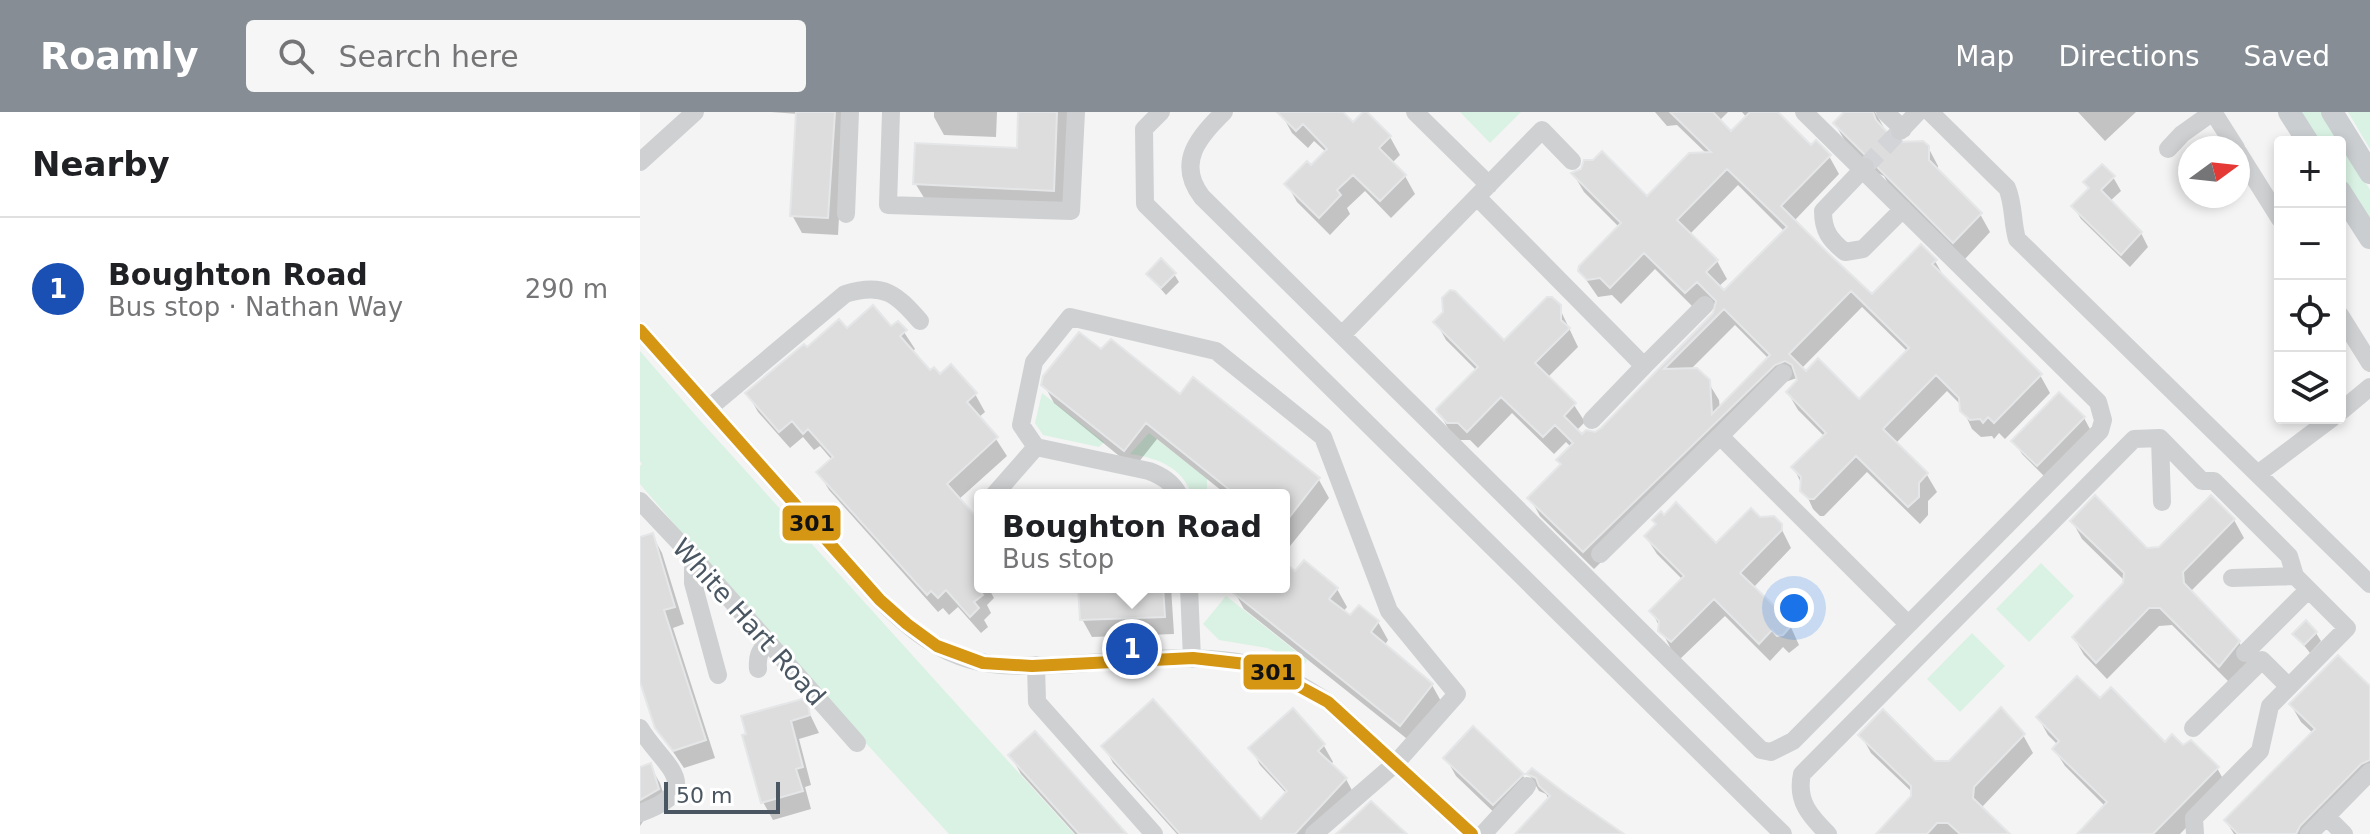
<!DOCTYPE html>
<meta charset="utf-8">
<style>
body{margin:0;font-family:"DejaVu Sans",sans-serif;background:#f6f6f6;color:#202124}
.controls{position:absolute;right:24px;top:24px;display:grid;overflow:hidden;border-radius:8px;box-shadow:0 4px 12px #0003}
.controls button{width:72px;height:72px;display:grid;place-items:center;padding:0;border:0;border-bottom:2px solid #e0e0e0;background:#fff;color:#202124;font:40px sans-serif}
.compass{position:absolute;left:1538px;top:24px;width:72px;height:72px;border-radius:50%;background:#fff;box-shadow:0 4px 12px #0003;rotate:75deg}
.scale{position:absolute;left:24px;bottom:20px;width:116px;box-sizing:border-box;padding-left:8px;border:4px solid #4a5661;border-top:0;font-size:22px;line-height:28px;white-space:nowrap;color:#4a5661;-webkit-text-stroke:6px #fff;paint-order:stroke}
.you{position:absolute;left:1154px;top:496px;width:28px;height:28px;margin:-20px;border:6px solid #fff;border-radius:50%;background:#1a73e8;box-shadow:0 0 0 12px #1a73e833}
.badge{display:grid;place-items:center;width:52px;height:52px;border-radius:50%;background:#868d94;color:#fff;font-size:26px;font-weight:700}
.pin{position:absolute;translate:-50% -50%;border:4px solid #fff;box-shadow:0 2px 8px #0006}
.popup{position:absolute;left:334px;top:377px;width:316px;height:104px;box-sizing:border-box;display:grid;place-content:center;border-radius:8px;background:#fff;filter:drop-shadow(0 2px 6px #0005);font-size:26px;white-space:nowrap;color:#757577}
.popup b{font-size:30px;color:#202124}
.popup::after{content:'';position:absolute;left:50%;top:100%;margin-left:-16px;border:16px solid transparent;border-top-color:#fff}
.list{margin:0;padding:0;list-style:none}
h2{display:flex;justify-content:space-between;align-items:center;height:104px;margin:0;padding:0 32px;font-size:34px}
h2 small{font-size:26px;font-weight:400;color:#757577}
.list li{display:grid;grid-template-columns:52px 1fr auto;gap:24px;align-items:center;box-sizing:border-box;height:144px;padding:0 32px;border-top:2px solid #e0e0e0}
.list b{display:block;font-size:30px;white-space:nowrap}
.list p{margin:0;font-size:26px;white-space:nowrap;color:#757577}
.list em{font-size:26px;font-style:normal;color:#757577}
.icon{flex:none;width:44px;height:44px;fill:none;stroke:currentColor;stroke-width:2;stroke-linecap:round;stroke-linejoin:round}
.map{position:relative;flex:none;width:1730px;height:722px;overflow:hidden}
header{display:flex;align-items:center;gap:48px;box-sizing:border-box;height:112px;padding:0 40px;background:#868d94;color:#fff}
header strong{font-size:38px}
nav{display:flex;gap:44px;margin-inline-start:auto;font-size:28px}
.search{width:560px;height:72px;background:#f6f6f6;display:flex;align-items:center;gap:20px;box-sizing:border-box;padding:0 28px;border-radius:8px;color:#757577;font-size:30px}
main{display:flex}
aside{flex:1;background:#fff}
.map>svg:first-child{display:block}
</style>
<header>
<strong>Roamly</strong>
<div class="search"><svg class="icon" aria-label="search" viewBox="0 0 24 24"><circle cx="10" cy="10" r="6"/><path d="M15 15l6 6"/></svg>Search here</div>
<nav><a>Map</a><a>Directions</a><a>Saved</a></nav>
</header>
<main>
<aside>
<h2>Nearby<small></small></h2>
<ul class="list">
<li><span class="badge" style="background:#1a4fb4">1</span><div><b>Boughton Road</b><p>Bus stop · Nathan Way</p></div><em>290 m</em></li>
</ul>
</aside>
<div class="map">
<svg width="1730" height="722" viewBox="0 0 1730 722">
<rect width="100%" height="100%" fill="#f4f4f4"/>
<!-- green -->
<path fill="#d9f2e3" d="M820,0H881L850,31Z
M1659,0H1683L1730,78V110L1700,64V30H1679Z
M1708,0H1730V37Z
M0,239L57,305L434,722H309L161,560L0,372V354L2,352L0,349Z
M402,281L464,330L459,335L403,323L395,311Z
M509,321L567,367V379L552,383C542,355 518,346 490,342Z
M1401,451L1434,484L1389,530L1356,497Z
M586,484L667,548L665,552L627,536L579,528L563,512Z
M1332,521L1365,554L1320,600L1287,567Z"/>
<!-- shadow -->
<path fill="#0003" fill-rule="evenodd" d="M131,0H205L198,123L162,121L152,103L158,2Z
M294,0H357L356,25L304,23L294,5Z
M380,0H428L423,96L286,89L275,71L379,38Z
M645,0H701L713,13L750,25L760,43L752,51L765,64L775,82L751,106L725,79L707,96L710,102L690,123L657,90L647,72L671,55L686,40L674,29L668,36L652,21L642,3Z
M1015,0H1088L1079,9L1091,22L1107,6L1102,0H1135L1171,36L1189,44L1199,62L1154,109L1232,185L1295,149L1305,167L1400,263L1410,281L1365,327L1359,321L1354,327L1352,324L1341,325L1332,317L1321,293L1307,279L1255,332L1287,363L1297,380L1288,389V403L1280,412L1227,360L1184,404H1180L1173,397L1154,356L1185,325L1158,298L1148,281L1160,268L1157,266L1145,270L954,457L900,404L890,386L922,354L919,349L932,336L926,330L914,342L872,301L838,336L830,328H819L809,318L799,300L837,259L806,228L796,210L864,231L919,195L938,235L907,266L934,293L945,310L936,319L942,325L962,318L1078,197L1068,186L1056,198L1015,157L981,192L972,183L958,185L940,159L979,115L944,80L934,63L1007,87L1067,42L1037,13L1027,14ZM1098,73L1145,120L1084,181L1078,175L1087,167L1077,149L1049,123ZM1222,195L1268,240L1219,290L1161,257ZM1095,213L1129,247L1080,297L1079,288L1068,270L1050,258Z
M1207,0H1235L1252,30L1288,35L1298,54V60L1340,102L1350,120L1325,147L1249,73L1244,64L1237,61L1205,29L1195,12Z
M1438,0H1496L1465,29Z
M1473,65L1481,79L1469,90L1501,121L1508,135L1490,155L1441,107L1433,94L1450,78L1446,70Z
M508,162H534L539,170L526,183Z
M258,211L275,237L272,240L290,261L335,282L345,300L338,306L356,327L367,344L318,388L340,412V475H354L350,479L354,486L347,493L351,501L344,508L348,515L341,521L318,495L309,503L303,496L298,500L189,378L179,361L192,348L180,334L174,338L163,325L150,336L118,300L108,282L167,238L206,219L251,217Z
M461,240L679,368L689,386L650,434L644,429V383H587L517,327L494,356L414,291L404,273Z
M1444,306L1451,319L1406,366L1382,342L1374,329Z
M1571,386L1594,408L1604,426L1552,478V483L1599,530L1609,548L1590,571L1532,513L1519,514L1467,567L1444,543L1434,526L1485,469L1442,427L1432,409L1507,438L1520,437Z
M1119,407L1140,414L1151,436L1113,476L1149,511L1159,533L1149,541L1143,535L1130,549L1085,504L1040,547L1031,537L1012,500L1043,468L1017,442L1006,425L1076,434Z
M12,423L22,441L44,512L33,516L75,646L44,656L17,616L0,564V427Z
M644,452L656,462L697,477L707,495L703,500L711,506L719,495L738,510L748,528L744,534L792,573L802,591L771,630L604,497L594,479L597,475H644Z
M440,475H531L534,522L452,525L442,507Z
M1676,521L1681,529L1670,541L1655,522Z
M1730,577V671L1681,722H1594L1586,709L1673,621L1661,610L1651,593Z
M1460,589L1525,632L1542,635L1577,656L1587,674L1540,722H1440L1465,694L1425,654L1414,637L1418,633L1408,623L1398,605Z
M166,594L179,621L159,627L171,673L165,675L171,697L133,708L123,690L104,624Z
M653,599L684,634L693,650L690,653L706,667L715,684L680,722H537L473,651L464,634L621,710L647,682L620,653L611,636Z
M833,617L883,664L893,681L864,710L816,664L806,646Z
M1221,623L1295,651H1310L1383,623L1393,641L1343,694V698L1368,722H1238L1273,685V681L1231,641Z
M371,644L484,722H435L381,662Z
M10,654L20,671L28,696L4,708L0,714V657Z
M892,659L980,722H884L909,688L906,682L899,679L889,662Z"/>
<!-- building -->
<path fill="#ddddde" stroke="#e5e6e7" stroke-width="2" fill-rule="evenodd" d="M156,0H195L188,106L150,104Z
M378,0H417L414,79L273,72L275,31L377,36Z
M637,0H703L713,10L723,0H727L751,24L739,36L766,63L740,89L713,63L697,78L701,83L679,106L644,72L667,49L671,53L687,37L663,12L656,19Z
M1030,0H1073L1091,19L1110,0H1138L1171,33L1176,28L1191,43L1141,94L1187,140L1232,182L1281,132L1297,148L1292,152L1402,262L1354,311L1348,305L1343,311L1340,307L1330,308L1320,299L1319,286L1296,263L1243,317L1288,361L1279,371V385L1268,395L1216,344L1174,387H1169L1160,379L1161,365L1151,355L1186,321L1146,280L1157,268L1152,253L1145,249L1135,253L943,440L887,386L921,352L916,348L933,331L915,313L903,325L861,285L827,320L818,311H807L797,300L796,297L838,255L793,210L803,200L802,186L810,178L815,179L864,228L907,185H912L921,193V208L930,216L895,251L936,291L924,304L942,322L946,318L955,320L961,316L1073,201L1076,189L1057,170L1045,181L1004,141L970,176L960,166L947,168L938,159L939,154L981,111L931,61L941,57L944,48H953L962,39L1007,84L1049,41L1071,40ZM1087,57L1147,115L1084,178L1066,160L1078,148L1037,108ZM1211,179L1269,236L1219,287L1178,246L1166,259L1149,242ZM1084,197L1130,243L1072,302L1070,268L1057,256L1024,257Z
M1204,0H1233L1236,8L1256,30L1283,29L1289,34V48L1342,101L1313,131L1237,55L1234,47L1225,43L1193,11Z
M1462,52L1475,64L1461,78L1502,120L1481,143L1431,94L1449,76L1443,70Z
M521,146L536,161L521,176L506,162Z
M233,193L251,214L258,209L267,218L260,224L290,258L294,255L300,262L311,252L337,281L327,290L358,325L307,372L340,409V480L343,483L334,490L339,496L330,505L306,478L298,486L291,479L287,483L176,360L193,345L168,317L163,322L152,309L139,320L105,281L164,232L167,235L199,207L207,216Z
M439,220L461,237L471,227L540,282L553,265L680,366L644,412V383H596L506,311L484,339L401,273L403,264Z
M1419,280L1445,305L1397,354L1371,329Z
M1455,383L1507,436L1519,435L1571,383L1595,407L1543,460L1544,471L1600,529L1579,555L1520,496H1509L1456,551L1432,525L1483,471L1484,461L1430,409Z
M1036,390L1076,431L1111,396L1120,405L1134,404L1142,412V418L1100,461L1150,509V515L1143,523L1137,524L1132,518L1119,532L1074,487L1031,530L1018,519L1019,509L1009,499L1044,464L1004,424L1016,412L1012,408L1021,399L1024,403Z
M13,421L35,495L24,498L66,628L33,639L15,616L0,570V425Z
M664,448L698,476L689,487L710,503L719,493L739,509L731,520L793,572L760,614L586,475H644V450L655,459Z
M438,475H523L525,505L440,508Z
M1666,508L1677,520L1664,533L1652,522Z
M1698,543L1730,574V648L1721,652L1660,714L1656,722H1598L1584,708L1675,617L1649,592Z
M1437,564L1460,586L1471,575L1525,630L1532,622L1543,633L1551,628L1579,655L1513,722H1437L1467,690L1412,637L1419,629L1396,605Z
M162,587L168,593L170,603L151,609L163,655L156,657L163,679L121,691L102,623L106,622L101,604Z
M513,587L621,707L647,679L608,636L653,596L685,632L678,639L707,666L655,722H540L461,634Z
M1361,595L1385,622L1334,675L1333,686L1370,722H1320L1308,711H1297L1287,722H1236L1271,684V674L1218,623L1243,597L1295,649H1309Z
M833,614L884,662L853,693L803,646Z
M395,619L487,722H439L368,643Z
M11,651L19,677L0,688V655Z
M892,656L925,681L984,722H875L910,684L899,674L896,666L886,662Z
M731,689L767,722H696Z"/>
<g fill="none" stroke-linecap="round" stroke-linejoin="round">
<!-- minor-tunnel -->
<path stroke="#d2d4d7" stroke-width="18" stroke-dasharray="18 9" stroke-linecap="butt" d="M1225,55L1260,19"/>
<!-- minor -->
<path stroke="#ced0d2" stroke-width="18" d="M251,0L248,93L431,99L436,0
M521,0L504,17L505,92L1143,722
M584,0C560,24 535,50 562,85L1121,638L1131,640L1153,629L1460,319L1463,308L1458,290L1164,0
M775,0L849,73
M1245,0L1263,17
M1290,0L1367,76C1374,92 1372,110 1377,127L1730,472
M1573,0L1596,36
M1260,19L1278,0
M1528,37L1542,22L1573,0
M1598,40L1640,107
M0,50L55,0
M1225,55L1183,99C1183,119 1190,128 1205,140L1223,137L1263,97
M837,85L1004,254L1065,193
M206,102L210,0
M1700,203L1730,251
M0,218L240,488C263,510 288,533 319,544C350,556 384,554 416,553C477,550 573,537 629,558C650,566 669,578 688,590L832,722
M702,223L902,18L932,49
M1143,261L1080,324L1268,512
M69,296L205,182C244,170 256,182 280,209
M1700,300L1730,275
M952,308L1004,254
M1520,326L1522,390
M1619,361L1692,306
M354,383L396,335
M539,383C532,370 522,364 509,359L396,335L381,313L394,250L430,205L576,239L683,325L749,499L817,582L756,651L674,722
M0,389L53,445L217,631
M960,442L1080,324
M53,445V471L78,563
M1592,466L1655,464
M549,475L552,547
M1605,541L1668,478
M396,553L397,590L514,722
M118,557C117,545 119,539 128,530
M0,616C22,653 69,676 0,701
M1553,616L1622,548L1649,575
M1686,704L1704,722
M843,722L887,674
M1188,722C1170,704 1156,689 1162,662L1494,327L1520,326L1562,369H1574L1649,444L1655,464L1707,516L1630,594L1620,639L1554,706L1555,722
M1669,722L1730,660"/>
<!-- major -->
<path stroke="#caced1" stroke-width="22" d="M1649,0L1668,30
M1692,0L1730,61
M1700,79L1730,126"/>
<!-- bus-1 casing -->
<g stroke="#fff" stroke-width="18">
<path id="bus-1" d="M0,218L240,488L267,512L297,534L343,551L392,554L553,546L606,552L629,558L688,590L832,722"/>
</g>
<!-- bus-1 -->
<use href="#bus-1" stroke="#d49613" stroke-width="12"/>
</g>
<g text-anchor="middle" stroke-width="6" stroke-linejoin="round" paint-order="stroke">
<!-- street labels -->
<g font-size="26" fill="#4a5661" stroke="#fff">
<text transform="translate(109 510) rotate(48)" y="9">White Hart Road</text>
</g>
</g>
<g stroke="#fff" stroke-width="3">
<rect x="141" y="392" width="61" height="38" rx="8" fill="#d49613"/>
<rect x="602" y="541" width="61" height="38" rx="8" fill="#d49613"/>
</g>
<g font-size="22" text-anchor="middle" font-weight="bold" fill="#111">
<text x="172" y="419">301</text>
<text x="633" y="568">301</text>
</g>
</svg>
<div class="controls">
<button>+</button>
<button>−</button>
<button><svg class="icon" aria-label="locate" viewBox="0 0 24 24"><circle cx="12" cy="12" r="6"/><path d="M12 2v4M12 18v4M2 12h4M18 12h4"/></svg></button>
<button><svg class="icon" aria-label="layers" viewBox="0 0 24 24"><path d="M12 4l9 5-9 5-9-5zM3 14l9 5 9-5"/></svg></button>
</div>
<svg class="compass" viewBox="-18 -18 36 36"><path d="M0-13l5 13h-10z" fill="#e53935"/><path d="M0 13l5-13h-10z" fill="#757577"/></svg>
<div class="scale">50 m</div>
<div class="you"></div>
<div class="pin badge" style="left:492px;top:537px;background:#1a4fb4">1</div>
<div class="popup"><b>Boughton Road</b>Bus stop</div>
</div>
</main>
